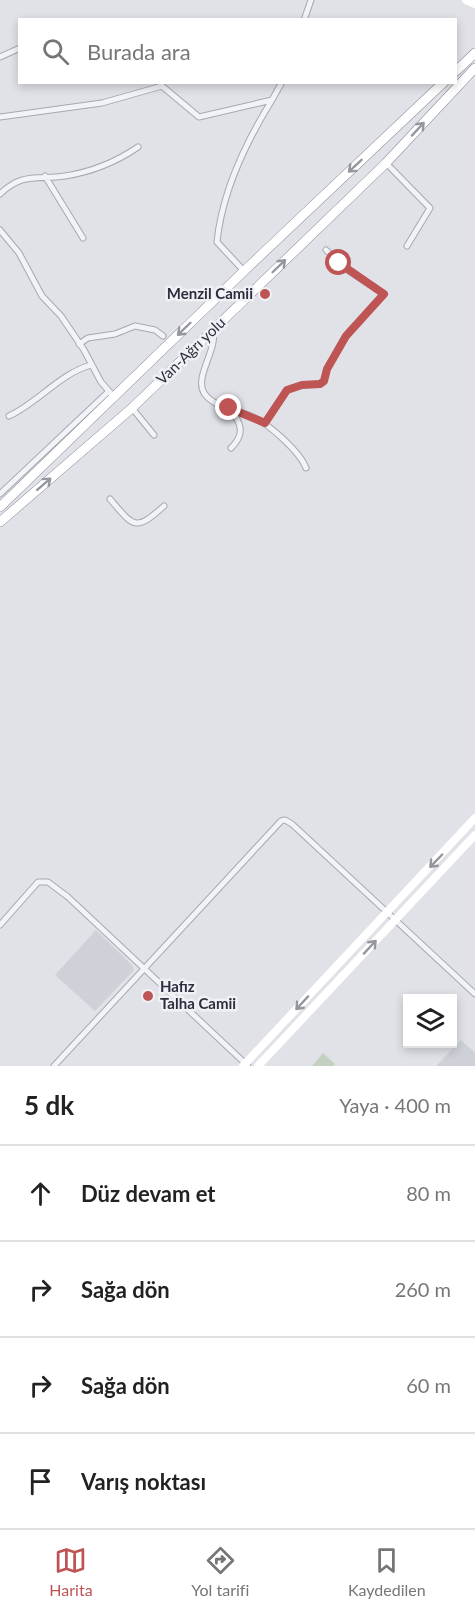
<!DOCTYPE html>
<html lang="tr">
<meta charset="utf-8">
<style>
body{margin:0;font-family:Lato,sans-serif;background:#f6f6f6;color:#222}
.controls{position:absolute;right:18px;bottom:18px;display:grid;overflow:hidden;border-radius:0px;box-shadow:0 3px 9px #0003}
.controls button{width:54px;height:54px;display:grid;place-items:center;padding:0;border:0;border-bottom:2px solid #e0e0e0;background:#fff;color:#222;font:30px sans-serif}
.stop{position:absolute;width:18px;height:18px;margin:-14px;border:4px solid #be5554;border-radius:50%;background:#fff}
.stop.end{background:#be5554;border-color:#fff;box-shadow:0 2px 6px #0008}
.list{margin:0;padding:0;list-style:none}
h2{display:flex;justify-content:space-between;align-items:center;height:78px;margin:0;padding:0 24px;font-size:26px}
h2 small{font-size:20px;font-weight:400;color:#767676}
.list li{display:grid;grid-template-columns:39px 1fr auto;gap:18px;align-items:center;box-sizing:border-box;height:96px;padding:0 24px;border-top:2px solid #e0e0e0}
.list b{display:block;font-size:22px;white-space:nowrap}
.list em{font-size:20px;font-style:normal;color:#767676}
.icon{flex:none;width:33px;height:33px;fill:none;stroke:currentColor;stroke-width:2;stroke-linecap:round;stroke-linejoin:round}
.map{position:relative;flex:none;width:475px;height:1066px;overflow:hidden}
.search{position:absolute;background:#fff;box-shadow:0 3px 9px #0003;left:18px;right:18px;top:18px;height:66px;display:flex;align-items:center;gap:15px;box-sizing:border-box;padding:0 21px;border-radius:0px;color:#767676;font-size:22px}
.sheet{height:462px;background:#fff}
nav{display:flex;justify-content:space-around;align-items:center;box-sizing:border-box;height:84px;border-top:2px solid #e0e0e0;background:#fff;font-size:16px;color:#767676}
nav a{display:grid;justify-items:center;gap:3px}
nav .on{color:#be5554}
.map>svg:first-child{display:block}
</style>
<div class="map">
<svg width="475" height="1066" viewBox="0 0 475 1066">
<rect width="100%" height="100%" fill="#e0e2e7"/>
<!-- built -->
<path fill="#cfd1d9" d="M96,930L132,965L134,970L95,1011L55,975Z
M461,1040L475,1053V1066H436Z"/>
<!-- park -->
<path fill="#c4d0c2" d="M323,1053L335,1064L333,1066H312Z"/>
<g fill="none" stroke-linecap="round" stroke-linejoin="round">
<!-- street casing -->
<g stroke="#a6a8b1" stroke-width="7">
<path id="street" d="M304,20L311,0
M0,57L20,48
M272,100L282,82
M0,117L102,103L162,86L199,117L272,100C246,142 222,192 217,242L244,271
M386,163L430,208L407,246
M45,176L83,238
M0,194C23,172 37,180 65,176C91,172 116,162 138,147
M0,230L19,253L42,296L61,316L84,350L101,382L114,397
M213,330C218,349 194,377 204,393C214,408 238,410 253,417C269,424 300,452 306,468
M79,344L88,338L115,334L135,326L155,330L163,336
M132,408L154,435
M230,409C242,424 245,434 231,448
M9,416C38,403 59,374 91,365
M265,423L287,390L302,385L320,384L324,381L327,369L346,336L384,294L349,271L326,250
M0,494L108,392
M110,499C134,527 135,532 164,506
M0,925L38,882H48L68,897L248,1066
M54,1066L281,821L285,820L292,824L475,994"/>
</g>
<!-- highway casing -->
<g stroke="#898e9c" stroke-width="10">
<path id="highway" d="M456,71L475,53
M0,507L244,271L444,82
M0,522L132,408L386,163L475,68"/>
</g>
<!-- street -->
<use href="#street" stroke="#f2f3f6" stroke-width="5"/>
<!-- secondary -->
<path stroke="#fff" stroke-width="8" d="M466,0L475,4
M243,1066L475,818
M258,1066L475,835"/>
<!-- highway -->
<use href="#highway" stroke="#fff" stroke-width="9"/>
</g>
<!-- one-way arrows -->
<defs><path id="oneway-shaft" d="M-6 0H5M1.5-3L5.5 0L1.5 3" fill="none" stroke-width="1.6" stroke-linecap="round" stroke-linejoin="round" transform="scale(1.5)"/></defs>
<g stroke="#95969e">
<use href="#oneway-shaft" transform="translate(418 129) rotate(-47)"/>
<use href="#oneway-shaft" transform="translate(355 166) rotate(137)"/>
<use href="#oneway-shaft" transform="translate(279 266) rotate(-44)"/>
<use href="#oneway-shaft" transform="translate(184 329) rotate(136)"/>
<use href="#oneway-shaft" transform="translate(44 484) rotate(-41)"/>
<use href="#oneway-shaft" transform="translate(436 861) rotate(134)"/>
<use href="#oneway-shaft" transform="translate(370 947) rotate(-47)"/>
<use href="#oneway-shaft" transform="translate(302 1003) rotate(133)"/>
</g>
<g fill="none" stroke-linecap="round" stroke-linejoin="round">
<!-- route -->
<path stroke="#be5554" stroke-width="8" d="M229,408L265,423L287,390L302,385L320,384L324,381L327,369L346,336L384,294L339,263"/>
</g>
<!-- markers -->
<g fill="#be5554" stroke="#eff1f5" stroke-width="2">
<circle cx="265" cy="294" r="6"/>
<circle cx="148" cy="996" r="6"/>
</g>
<g text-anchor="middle" stroke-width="5" stroke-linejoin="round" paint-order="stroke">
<!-- poi labels -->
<g font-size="15" font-weight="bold" fill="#2b2e3d" stroke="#eff1f5" text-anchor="end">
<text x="253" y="299">Menzil Camii</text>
<text x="160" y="992" text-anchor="start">Hafız<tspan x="160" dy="17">Talha Camii</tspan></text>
</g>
<!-- street labels -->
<g font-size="15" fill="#2b2e3d" stroke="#eff1f5">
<text transform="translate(191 351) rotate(-44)" y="5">Van-Ağrı yolu</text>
</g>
</g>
</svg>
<div class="controls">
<button><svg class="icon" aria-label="layers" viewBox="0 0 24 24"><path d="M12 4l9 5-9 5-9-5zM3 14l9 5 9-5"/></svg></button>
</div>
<div class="stop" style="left:339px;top:263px"></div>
<div class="stop end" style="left:229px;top:408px"></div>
<div class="search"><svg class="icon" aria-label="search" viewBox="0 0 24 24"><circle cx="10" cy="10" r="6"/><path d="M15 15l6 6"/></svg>Burada ara</div>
</div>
<section class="sheet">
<h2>5 dk<small>Yaya · 400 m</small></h2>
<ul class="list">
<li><svg class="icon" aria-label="ahead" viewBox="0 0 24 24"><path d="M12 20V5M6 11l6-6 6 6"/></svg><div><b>Düz devam et</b></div><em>80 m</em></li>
<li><svg class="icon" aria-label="right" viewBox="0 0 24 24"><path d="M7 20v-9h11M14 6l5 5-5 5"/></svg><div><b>Sağa dön</b></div><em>260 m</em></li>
<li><svg class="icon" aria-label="right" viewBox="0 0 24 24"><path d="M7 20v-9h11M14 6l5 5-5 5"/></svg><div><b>Sağa dön</b></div><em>60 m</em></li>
<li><svg class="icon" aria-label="arrive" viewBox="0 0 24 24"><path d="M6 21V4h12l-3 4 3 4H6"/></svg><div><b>Varış noktası</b></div></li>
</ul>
</section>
<nav>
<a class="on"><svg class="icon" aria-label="map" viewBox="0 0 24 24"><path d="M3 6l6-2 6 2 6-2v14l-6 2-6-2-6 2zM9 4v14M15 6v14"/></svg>Harita</a>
<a><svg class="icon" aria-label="directions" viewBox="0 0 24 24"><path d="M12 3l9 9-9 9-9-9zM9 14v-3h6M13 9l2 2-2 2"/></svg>Yol tarifi</a>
<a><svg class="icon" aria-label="saved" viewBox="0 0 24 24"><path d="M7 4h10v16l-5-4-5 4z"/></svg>Kaydedilen</a>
</nav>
